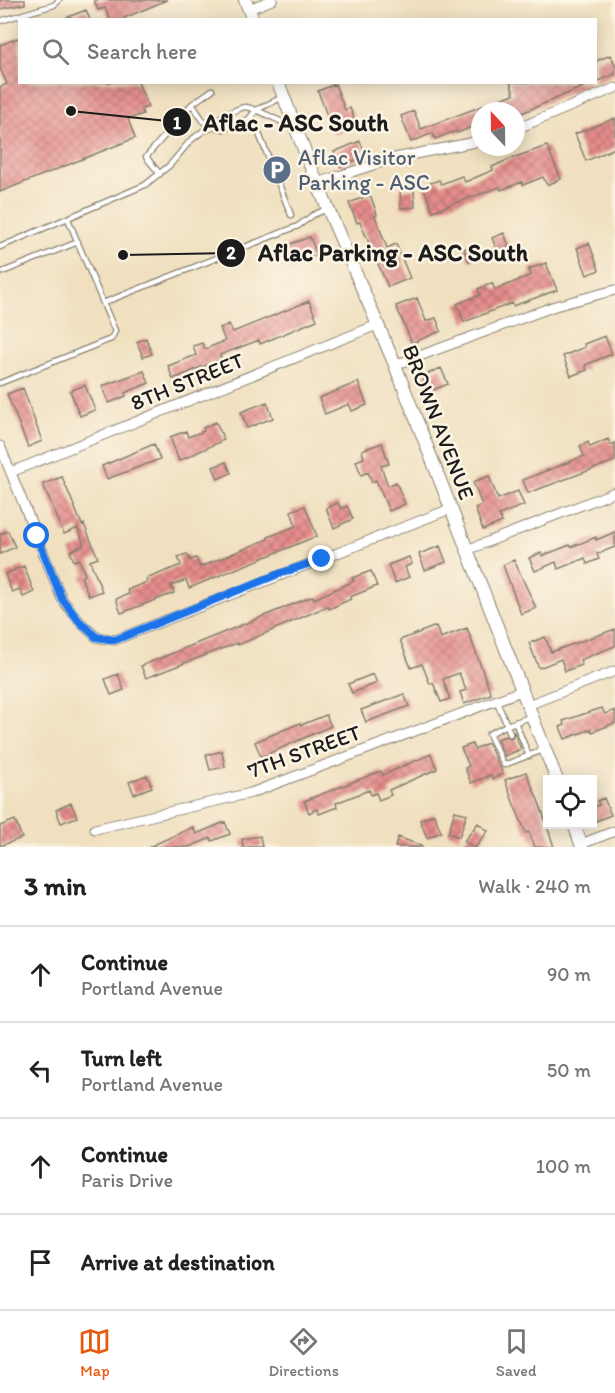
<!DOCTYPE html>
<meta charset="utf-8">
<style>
body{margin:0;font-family:Itim,sans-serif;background:#f6f6f6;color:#222}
.controls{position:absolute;right:18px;bottom:18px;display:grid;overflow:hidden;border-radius:0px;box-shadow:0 3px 15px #0003}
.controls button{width:54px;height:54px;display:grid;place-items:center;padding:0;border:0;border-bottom:2px solid #e0e0e0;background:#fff;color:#222;font:30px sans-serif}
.compass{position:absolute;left:471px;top:102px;width:54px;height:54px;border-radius:50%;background:#fff;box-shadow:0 3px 15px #0003;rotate:338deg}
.stop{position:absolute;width:18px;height:18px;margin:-14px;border:4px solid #1a73e8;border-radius:50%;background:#fff}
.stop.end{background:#1a73e8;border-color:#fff;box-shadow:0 2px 6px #0008}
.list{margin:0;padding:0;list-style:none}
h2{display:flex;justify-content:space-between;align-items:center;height:78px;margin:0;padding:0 24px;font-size:26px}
h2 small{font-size:20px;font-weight:400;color:#767676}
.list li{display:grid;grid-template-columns:39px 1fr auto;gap:18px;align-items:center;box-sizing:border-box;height:96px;padding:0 24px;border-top:2px solid #e0e0e0}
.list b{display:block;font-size:22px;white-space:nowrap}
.list p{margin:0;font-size:20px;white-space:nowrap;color:#767676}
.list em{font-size:20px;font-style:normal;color:#767676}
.icon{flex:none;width:33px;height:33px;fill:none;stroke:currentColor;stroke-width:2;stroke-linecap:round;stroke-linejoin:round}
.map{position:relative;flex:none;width:615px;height:847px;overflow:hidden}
.search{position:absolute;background:#fff;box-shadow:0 3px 15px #0003;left:18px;right:18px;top:18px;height:66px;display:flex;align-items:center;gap:15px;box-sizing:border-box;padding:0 21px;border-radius:0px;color:#767676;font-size:22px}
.sheet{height:462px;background:#fff}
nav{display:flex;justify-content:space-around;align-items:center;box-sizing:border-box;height:84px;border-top:2px solid #e0e0e0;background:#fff;font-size:16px;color:#767676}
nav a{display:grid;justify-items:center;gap:3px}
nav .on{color:#ea580c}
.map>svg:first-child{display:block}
</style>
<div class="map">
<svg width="615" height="847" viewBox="0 0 615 847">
<defs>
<pattern id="building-cross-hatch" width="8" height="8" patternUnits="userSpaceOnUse" patternTransform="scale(1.5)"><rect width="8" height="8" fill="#e68d8c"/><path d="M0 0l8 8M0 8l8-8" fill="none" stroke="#ba7272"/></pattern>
</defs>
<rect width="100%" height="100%" fill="#fcf5e5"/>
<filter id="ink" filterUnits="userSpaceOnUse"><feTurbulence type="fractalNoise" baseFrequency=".0167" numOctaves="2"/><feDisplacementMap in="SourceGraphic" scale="12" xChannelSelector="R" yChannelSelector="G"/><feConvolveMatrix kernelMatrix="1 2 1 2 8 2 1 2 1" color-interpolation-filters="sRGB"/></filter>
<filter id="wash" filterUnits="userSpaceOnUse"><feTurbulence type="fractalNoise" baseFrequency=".008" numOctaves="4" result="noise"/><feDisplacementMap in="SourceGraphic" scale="24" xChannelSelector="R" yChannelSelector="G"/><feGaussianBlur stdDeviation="1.35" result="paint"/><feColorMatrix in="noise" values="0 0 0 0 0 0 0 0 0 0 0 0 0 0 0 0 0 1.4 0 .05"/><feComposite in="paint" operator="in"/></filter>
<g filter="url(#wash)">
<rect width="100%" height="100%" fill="#f0e0c0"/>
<g id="blocks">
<!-- building -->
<path fill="url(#building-cross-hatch)" d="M0,0H25V4L0,9Z
M94,0H167L124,18V20H110L105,8L98,10Z
M86,10L90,20H63V19Z
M20,37V82H138L148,107L141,109L143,114L128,119L135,138L0,192V87L7,84L0,68V45Z
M611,55L615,65V74L596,82V61Z
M510,82L592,83L522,113L521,111H480V124L457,133L456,131L435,139L433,133L411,142L401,116L414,111L421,129L514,94Z
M335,84L345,110L350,108L357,126L334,135L318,91Z
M615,118V148L586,161L575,134Z
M360,141L366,156L340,166L334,152Z
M547,146L561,179L547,185L543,177L523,185L522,182L501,190L500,187L433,211L423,186L439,180L441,184L462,176L465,182L493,170L492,167L512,158Z
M414,189L415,207L401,208L400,190Z
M370,195L375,208L377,215L375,216L387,248L396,244L410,278L388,287L360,222L357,223L349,203Z
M504,233L509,246L497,251L492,238Z
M310,237L317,255L293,265L285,246Z
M589,243L599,270L587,275L577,248Z
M477,244L482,255L469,261L464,249Z
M546,263L557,290L513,306L512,303L464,322L457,304L480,295L478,289L492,283L495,290L531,275L529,269Z
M417,298L426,321L436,318L441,331L412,343L396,306Z
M309,301L317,320L260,344L259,340L220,355L221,359L173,379L168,366L196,355L193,346L202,343L205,349L225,341L220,328L229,324L233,332Z
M605,336L612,354L585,365L587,370L571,376L563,356L585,347L584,344Z
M146,338L152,354L143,357L137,342Z
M441,368L448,384L428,392L422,376Z
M144,371L149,383L125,393L126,396L109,403L102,386Z
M358,382L367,405L352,411L349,404L325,414L319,398Z
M85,385L95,410L80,416L70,391Z
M23,388L42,441L28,447L7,394Z
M267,402L273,418L247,428L241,412Z
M216,422L224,440L179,461L170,437L186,431L188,437L204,431L203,428Z
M608,439L611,445L615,443V461L528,493L523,480L584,456L580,446L588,442L590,447Z
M382,443L389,464L381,466L388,486L396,482L405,504L389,511L376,480L372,482L368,472L361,475L356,461L364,458L362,450Z
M154,444L160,459L107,479L102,466Z
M226,462L231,473L218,479L213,467Z
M489,476L498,499L518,491L524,505L499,515L502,522L483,530L475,508L482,505L473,482Z
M62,477L82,525L84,524L98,558L90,561L102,591L89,596L81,577L85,575L79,559L74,561L70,551L84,545L78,528L64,534L43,484Z
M338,503L341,509L347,506L353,519L334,528L326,508Z
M305,506L317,536L189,588L186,580L171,586L174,593L121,613L116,599L129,594L127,590L147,582L146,579L181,565L178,557L187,554L190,560L196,558L200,567L268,539V537L296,526L291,511Z
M8,531L15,547L0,554V534Z
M615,532V547L597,554L599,559L587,564L585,558L558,569L556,562L535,571L529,558L541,553L542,556L570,545L571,547L596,537V540Z
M440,546L446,562L425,570L419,554Z
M409,557L412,564L405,567L409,577L395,583L388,565Z
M514,560L536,608L521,614L503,565Z
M24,566L34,592L23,597L20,589L12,592L5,574Z
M371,571L377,586L350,597L351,599L329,609L328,606L238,645L237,643L146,678L141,666L313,596L314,599L354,581L352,578Z
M436,626L440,638L467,628L491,694L464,704L460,692L466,690L459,673L443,679L450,699L441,702L433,683L430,684L422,664L411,668L400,640Z
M615,629V646L580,660L582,665L565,671L561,659L539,668L529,643L545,637L551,652Z
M118,674L124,690L111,695L105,679Z
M373,674L377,683L352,693L348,684Z
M404,694L409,706L366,722L361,710Z
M602,708L605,714L615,710V723L592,732L591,729L565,739L560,727L565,725L563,721Z
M326,715L331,726L261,757L255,742L300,723L301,725Z
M514,732L521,749L505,756L497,739L506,736L512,738Z
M488,743L503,774L492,779L491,775L471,783L465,768L469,766L461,748L472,744L474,749Z
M222,751L225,767L210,770L206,755Z
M431,754L437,769L389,790L391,795L379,800L376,793L371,795L369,790L336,803L337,807L319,814L317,809L309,813L304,801L381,771L383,775Z
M526,772L540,805L554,847H535L529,832L526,833L513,802L505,780Z
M147,775L152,787L134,794L129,782Z
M604,798L611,815L596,821L592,807L599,805L597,801Z
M71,803L77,817L61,823L56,810Z
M455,811L467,814L459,837L448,833Z
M434,814L441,832L427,838L420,820Z
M15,820L22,838L0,846V826Z
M225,822L230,834L212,841L211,838L189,847H149L193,827L196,834Z
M478,823L488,831L476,847H472L464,841Z
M260,836L262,847H243L242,839Z
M398,837L422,846V847H395Z"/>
</g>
</g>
<g filter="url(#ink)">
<use href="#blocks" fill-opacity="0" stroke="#867e6e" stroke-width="1.5"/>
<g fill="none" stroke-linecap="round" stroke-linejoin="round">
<!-- service casing -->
<g stroke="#867e6e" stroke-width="7">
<path id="service" d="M0,21L54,5L59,0
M283,97L256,110L249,119L224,129L215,127L219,118C227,115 237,108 245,107C254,107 284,123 294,128
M252,116L291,215
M209,129L192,104L212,90
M160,174L146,157L192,104
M68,219L103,303
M0,247L145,185L170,165L190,141L203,131L215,127
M0,273L78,242
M0,383L111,339L115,331L103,303L298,226L313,215L327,209
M496,700L507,725L489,734L504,765L543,750
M515,722L529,756
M510,734L507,725L530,717"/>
</g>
<!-- minor casing -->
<g stroke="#867e6e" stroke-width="11">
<path id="minor" d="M249,9L272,0
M516,129L615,88
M317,183L395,158L480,141
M395,365L555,306L615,290
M0,446L62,599L79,621L96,637L115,640L450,509
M11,472L377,325
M467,550L615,492
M528,705L615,671
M95,829L251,793L521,691
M581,844L615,831"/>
</g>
<!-- tertiary casing -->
<g stroke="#867e6e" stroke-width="14">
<path id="tertiary" d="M245,0L253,20
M278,82L317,183L395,365L557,780
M574,824L582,847"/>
</g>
<!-- service -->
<use href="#service" stroke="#fff" stroke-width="4.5"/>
<!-- minor -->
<use href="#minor" stroke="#fff" stroke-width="9"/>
<!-- tertiary -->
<use href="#tertiary" stroke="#fff" stroke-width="12"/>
</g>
</g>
<g fill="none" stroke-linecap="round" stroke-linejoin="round" filter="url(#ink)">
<!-- route -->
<path stroke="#1a73e8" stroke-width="8" d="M37,536L62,599L79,621L96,637L115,640L276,575L322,559"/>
</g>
<!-- icons -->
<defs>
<g id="parking-disc" transform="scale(1.5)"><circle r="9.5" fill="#5c6f8a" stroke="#fcf5e5"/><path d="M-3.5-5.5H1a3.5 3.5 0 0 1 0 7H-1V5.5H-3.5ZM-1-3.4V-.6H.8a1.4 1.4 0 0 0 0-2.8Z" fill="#fff"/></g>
</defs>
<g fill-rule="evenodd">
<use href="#parking-disc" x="277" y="170"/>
</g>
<g text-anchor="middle" stroke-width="5" stroke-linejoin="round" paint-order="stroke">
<!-- service labels -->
<g font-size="22" fill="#4e5e75" stroke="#fcf5e5" text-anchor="start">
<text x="298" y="165">Aflac Visitor<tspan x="298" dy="25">Parking - ASC</tspan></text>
</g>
<!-- street labels -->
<g font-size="22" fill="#1c1c1c" stroke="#fcf5e5">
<text transform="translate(187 381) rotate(-22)" y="8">8TH STREET</text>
<text transform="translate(439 422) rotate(69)" y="8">BROWN AVENUE</text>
<text transform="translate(304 751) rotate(-20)" y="8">7TH STREET</text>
</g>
</g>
<!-- callouts -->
<path fill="none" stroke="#1c1c1c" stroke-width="2" d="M71 111L177 122M123 255L231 253"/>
<g fill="#1c1c1c" stroke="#fcf5e5" stroke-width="2">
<circle cx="71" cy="111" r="6"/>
<circle cx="123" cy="255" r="6"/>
<circle cx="177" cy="122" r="15"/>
<circle cx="231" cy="253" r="15"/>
</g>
<g font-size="18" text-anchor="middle" font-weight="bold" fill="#fff">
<text x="177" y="129">1</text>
<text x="231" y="259">2</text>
</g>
<g font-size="24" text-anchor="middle" font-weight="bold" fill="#1c1c1c" stroke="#fcf5e5" stroke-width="5" stroke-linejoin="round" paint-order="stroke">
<text x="296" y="131">Aflac - ASC South</text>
<text x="393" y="261">Aflac Parking - ASC South</text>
</g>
</svg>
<div class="controls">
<button><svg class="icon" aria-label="locate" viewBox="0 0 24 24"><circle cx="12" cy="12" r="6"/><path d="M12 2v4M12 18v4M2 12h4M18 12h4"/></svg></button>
</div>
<svg class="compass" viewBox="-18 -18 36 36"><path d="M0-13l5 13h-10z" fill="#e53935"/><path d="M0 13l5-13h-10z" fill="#767676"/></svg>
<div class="stop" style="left:37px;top:536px"></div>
<div class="stop end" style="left:322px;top:559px"></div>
<div class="search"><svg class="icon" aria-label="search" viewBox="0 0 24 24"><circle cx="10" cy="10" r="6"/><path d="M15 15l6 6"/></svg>Search here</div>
</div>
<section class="sheet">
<h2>3 min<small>Walk · 240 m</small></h2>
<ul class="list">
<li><svg class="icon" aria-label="ahead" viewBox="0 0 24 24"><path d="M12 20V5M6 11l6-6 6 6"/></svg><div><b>Continue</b><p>Portland Avenue</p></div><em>90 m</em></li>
<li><svg class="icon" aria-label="left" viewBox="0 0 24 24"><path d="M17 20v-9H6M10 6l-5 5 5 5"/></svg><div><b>Turn left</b><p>Portland Avenue</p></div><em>50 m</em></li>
<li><svg class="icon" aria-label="ahead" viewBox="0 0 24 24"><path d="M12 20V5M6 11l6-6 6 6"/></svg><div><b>Continue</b><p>Paris Drive</p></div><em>100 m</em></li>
<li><svg class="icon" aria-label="arrive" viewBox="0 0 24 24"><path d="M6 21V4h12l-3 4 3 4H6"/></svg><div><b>Arrive at destination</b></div></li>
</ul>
</section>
<nav>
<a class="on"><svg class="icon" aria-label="map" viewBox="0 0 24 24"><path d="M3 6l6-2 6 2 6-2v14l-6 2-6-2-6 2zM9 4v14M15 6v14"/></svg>Map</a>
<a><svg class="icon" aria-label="directions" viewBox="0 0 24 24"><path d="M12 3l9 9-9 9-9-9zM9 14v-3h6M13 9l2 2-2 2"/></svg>Directions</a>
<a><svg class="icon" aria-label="saved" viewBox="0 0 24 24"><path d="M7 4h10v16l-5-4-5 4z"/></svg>Saved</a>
</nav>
